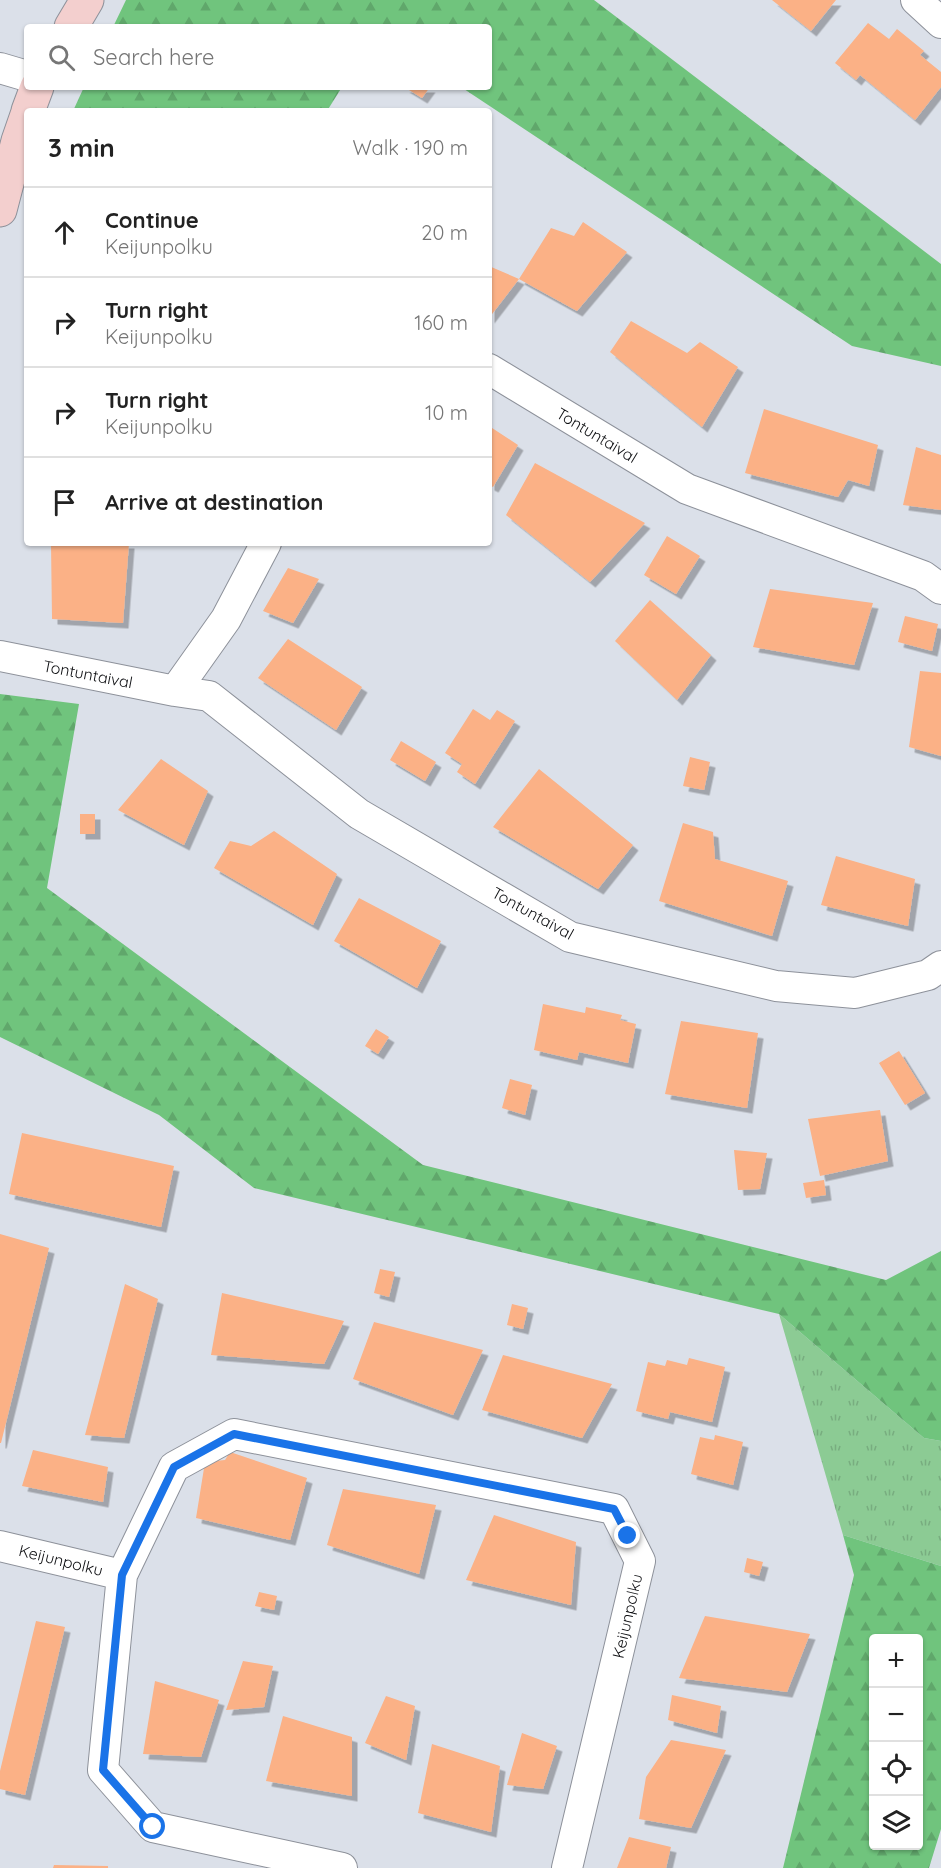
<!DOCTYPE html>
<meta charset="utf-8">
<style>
body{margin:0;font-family:Quicksand,sans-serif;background:#f2f2f2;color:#222}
.controls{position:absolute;right:18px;bottom:18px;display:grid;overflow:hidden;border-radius:6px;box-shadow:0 2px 4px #0004}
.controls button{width:54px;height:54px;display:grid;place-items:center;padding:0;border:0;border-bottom:2px solid #e0e0e0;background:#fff;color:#222;font:30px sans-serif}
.stop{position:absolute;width:18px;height:18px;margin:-14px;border:4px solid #1a73e8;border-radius:50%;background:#fff}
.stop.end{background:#1a73e8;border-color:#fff;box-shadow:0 2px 6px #0008}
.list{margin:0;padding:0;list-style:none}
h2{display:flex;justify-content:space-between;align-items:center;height:78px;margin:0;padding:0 24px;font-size:26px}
h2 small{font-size:20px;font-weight:400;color:#767676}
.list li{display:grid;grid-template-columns:39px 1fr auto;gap:18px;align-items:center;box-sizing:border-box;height:90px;padding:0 24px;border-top:2px solid #e0e0e0}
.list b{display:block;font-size:22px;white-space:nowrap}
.list p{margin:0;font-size:20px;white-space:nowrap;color:#767676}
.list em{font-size:20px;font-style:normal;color:#767676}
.icon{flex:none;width:33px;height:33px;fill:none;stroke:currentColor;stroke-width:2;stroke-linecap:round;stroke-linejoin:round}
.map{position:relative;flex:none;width:941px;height:1868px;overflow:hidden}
.search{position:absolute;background:#fff;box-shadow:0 2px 4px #0004;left:24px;top:24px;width:468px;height:66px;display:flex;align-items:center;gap:15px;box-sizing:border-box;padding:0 21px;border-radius:6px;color:#767676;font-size:22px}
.panel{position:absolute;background:#fff;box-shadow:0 2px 4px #0004;left:24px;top:108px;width:468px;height:438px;border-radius:6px}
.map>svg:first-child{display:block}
</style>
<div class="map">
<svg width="941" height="1868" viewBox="0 0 941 1868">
<defs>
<pattern id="grass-tufts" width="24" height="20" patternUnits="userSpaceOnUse" patternTransform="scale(1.5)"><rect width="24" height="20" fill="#8ccb94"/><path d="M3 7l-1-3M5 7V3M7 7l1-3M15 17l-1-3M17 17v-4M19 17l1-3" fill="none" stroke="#78ad7f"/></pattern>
<pattern id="forest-firs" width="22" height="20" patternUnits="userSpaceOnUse" patternTransform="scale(1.5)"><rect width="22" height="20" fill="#70c47d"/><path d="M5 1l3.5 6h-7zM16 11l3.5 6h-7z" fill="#60a76b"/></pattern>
<filter id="shadow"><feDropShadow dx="5.5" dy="5.5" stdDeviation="0" flood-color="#0004"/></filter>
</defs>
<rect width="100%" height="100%" fill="#dbe0e9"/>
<!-- grass -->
<path fill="url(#grass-tufts)" d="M779,1314L924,1438L941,1441V1566L843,1535Z"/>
<!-- forest -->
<path fill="url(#forest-firs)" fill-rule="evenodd" d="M126,0H594L941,264V366L852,346L461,87H489V27H113Z
M84,87H342L327,111H73Z
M0,694L79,704L47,888L423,1165L886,1280L941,1251V1441L924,1438L779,1314L254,1188L159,1115L0,1037Z
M843,1535L941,1566V1829L929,1868H783L854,1575ZM918,1638V1846H874V1638Z"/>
<!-- building -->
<path fill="#fbb186" filter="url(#shadow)" d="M772,0H836L811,31Z
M868,23L889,39L897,29L924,51L920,55L941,72V87L915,120L860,75L856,80L835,63Z
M404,87H430L422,98Z
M583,222L627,252L577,311L519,279L489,318V266L519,279L551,228L574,236Z
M631,321L687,353L700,342L738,367L702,427L610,352Z
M764,409L878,445L869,486L848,480L838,497L745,473Z
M489,426L518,445L493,487L489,485Z
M916,447L941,455V510L903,505Z
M535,463L645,523L590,582L506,515Z
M667,536L700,556L676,594L644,575Z
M51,543H129L123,623L52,619Z
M288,568L319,579L293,623L263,611Z
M770,589L873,603L854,665L753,647Z
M650,600L711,655L677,700L615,641Z
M905,616L938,624L932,651L898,642Z
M288,639L362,687L336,730L258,678Z
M920,671L941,673V756L909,747Z
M473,709L490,720L497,710L515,721L475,784L457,772L462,764L445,753Z
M401,741L436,762L425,781L390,760Z
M690,757L710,762L704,790L683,786Z
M161,759L208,791L184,845L118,810Z
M539,769L633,845L598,889L493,827Z
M80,814H95V834H80Z
M683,823L713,832L715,859L788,881L772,936L659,901Z
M274,831L337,874L313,925L214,868L230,841L251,846Z
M836,856L915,879L908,926L821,905Z
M359,898L441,941L417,988L334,941Z
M543,1004L585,1013L586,1007L622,1015L620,1020L636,1024L628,1063L579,1052L577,1060L534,1050Z
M681,1021L758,1033L747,1108L665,1094Z
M376,1029L389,1037L378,1054L365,1046Z
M899,1051L925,1093L905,1105L879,1063Z
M510,1079L532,1085L525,1115L502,1108Z
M880,1110L888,1161L820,1176L808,1119Z
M22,1133L174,1166L161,1227L9,1194Z
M734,1150L767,1153L760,1189L738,1190Z
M824,1180L826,1195L806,1198L803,1183Z
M0,1234L49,1248L1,1443H0Z
M380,1269L395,1272L389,1297L374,1293Z
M125,1284L158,1299L124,1438L85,1435Z
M222,1293L344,1321L324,1364L211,1355Z
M512,1304L528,1308L523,1329L507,1325Z
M374,1322L483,1350L453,1415L353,1379Z
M503,1355L612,1384L582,1438L482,1410Z
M689,1358L725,1367L712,1422L670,1412L668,1419L636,1411L648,1362L665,1366L667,1360L687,1365Z
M715,1435L743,1442L733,1485L691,1474L700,1437L714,1440Z
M33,1450L108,1467L103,1502L22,1486Z
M230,1452L307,1478L290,1540L196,1518L205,1462L225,1460Z
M343,1489L436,1505L419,1574L327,1545Z
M494,1515L576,1542L571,1605L466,1580Z
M747,1558L763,1562L759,1576L744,1572Z
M259,1592L277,1596L274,1610L255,1606Z
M705,1616L810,1634L787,1692L679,1678Z
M36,1621L65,1627L25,1795L0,1789V1771Z
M243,1661L273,1666L264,1707L226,1710Z
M155,1681L219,1700L201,1757L143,1754Z
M672,1695L721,1706L717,1733L668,1720Z
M386,1696L415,1706L406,1760L365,1743Z
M283,1716L352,1737V1796L266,1781Z
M522,1733L557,1746L543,1789L507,1785Z
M671,1740L726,1750L691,1828L639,1819L646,1777Z
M432,1744L500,1766L491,1832L418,1813Z
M629,1837L671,1847L666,1868H617Z
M54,1865L108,1866V1868H53Z"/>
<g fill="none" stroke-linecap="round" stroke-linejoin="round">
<!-- street casing -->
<g stroke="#8d919a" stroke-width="32">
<path id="street" d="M916,0L941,23
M0,68L27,76
M489,369L687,489L923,576L941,589
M0,656L175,691L209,696L359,814L570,937L776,986L855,993L928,975L941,966
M175,691L226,619L266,543
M0,1546L122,1575
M342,1868L153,1827L103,1770L122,1575L174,1467L234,1434L614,1509L640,1561L567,1868"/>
</g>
<!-- secondary casing -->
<g stroke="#8d919a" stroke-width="35">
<path id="secondary" d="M71,27L87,0
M28,111L37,87
M0,210L18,141L27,115"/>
</g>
<!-- street -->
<use href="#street" stroke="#fff" stroke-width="30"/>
<!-- secondary -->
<use href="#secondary" stroke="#f3cfce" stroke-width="33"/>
</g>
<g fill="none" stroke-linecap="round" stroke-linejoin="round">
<!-- route -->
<path stroke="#1a73e8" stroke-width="8" d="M153,1827L103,1770L122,1575L174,1467L234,1434L614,1509L628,1536"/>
</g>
<g text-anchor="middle" stroke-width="4.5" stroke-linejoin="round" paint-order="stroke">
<!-- street labels -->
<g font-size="16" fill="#0e0f12" stroke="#fff">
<text transform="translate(597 435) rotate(31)" y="6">Tontuntaival</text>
<text transform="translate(88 674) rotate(11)" y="6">Tontuntaival</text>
<text transform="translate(533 913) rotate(29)" y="6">Tontuntaival</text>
<text transform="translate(61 1560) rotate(14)" y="6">Keijunpolku</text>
<text transform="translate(627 1616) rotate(-77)" y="6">Keijunpolku</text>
</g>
</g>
</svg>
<div class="controls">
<button>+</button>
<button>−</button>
<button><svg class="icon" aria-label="locate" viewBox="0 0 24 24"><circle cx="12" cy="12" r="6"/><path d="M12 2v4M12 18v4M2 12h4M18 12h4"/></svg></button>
<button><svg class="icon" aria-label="layers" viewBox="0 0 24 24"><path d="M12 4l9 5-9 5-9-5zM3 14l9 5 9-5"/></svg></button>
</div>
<div class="stop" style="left:153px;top:1827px"></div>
<div class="stop end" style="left:628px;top:1536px"></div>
<div class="search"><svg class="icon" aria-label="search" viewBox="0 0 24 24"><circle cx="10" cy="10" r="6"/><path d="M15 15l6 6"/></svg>Search here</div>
<section class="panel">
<h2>3 min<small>Walk · 190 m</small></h2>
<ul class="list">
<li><svg class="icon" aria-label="ahead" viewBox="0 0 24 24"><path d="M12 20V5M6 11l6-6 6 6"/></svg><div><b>Continue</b><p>Keijunpolku</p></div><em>20 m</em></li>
<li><svg class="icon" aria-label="right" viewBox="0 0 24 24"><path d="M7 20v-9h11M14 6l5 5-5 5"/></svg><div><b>Turn right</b><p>Keijunpolku</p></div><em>160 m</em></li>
<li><svg class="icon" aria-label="right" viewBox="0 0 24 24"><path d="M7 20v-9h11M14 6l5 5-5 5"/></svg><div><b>Turn right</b><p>Keijunpolku</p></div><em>10 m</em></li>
<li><svg class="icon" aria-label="arrive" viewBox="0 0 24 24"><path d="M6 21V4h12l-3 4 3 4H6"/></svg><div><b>Arrive at destination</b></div></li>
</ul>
</section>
</div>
